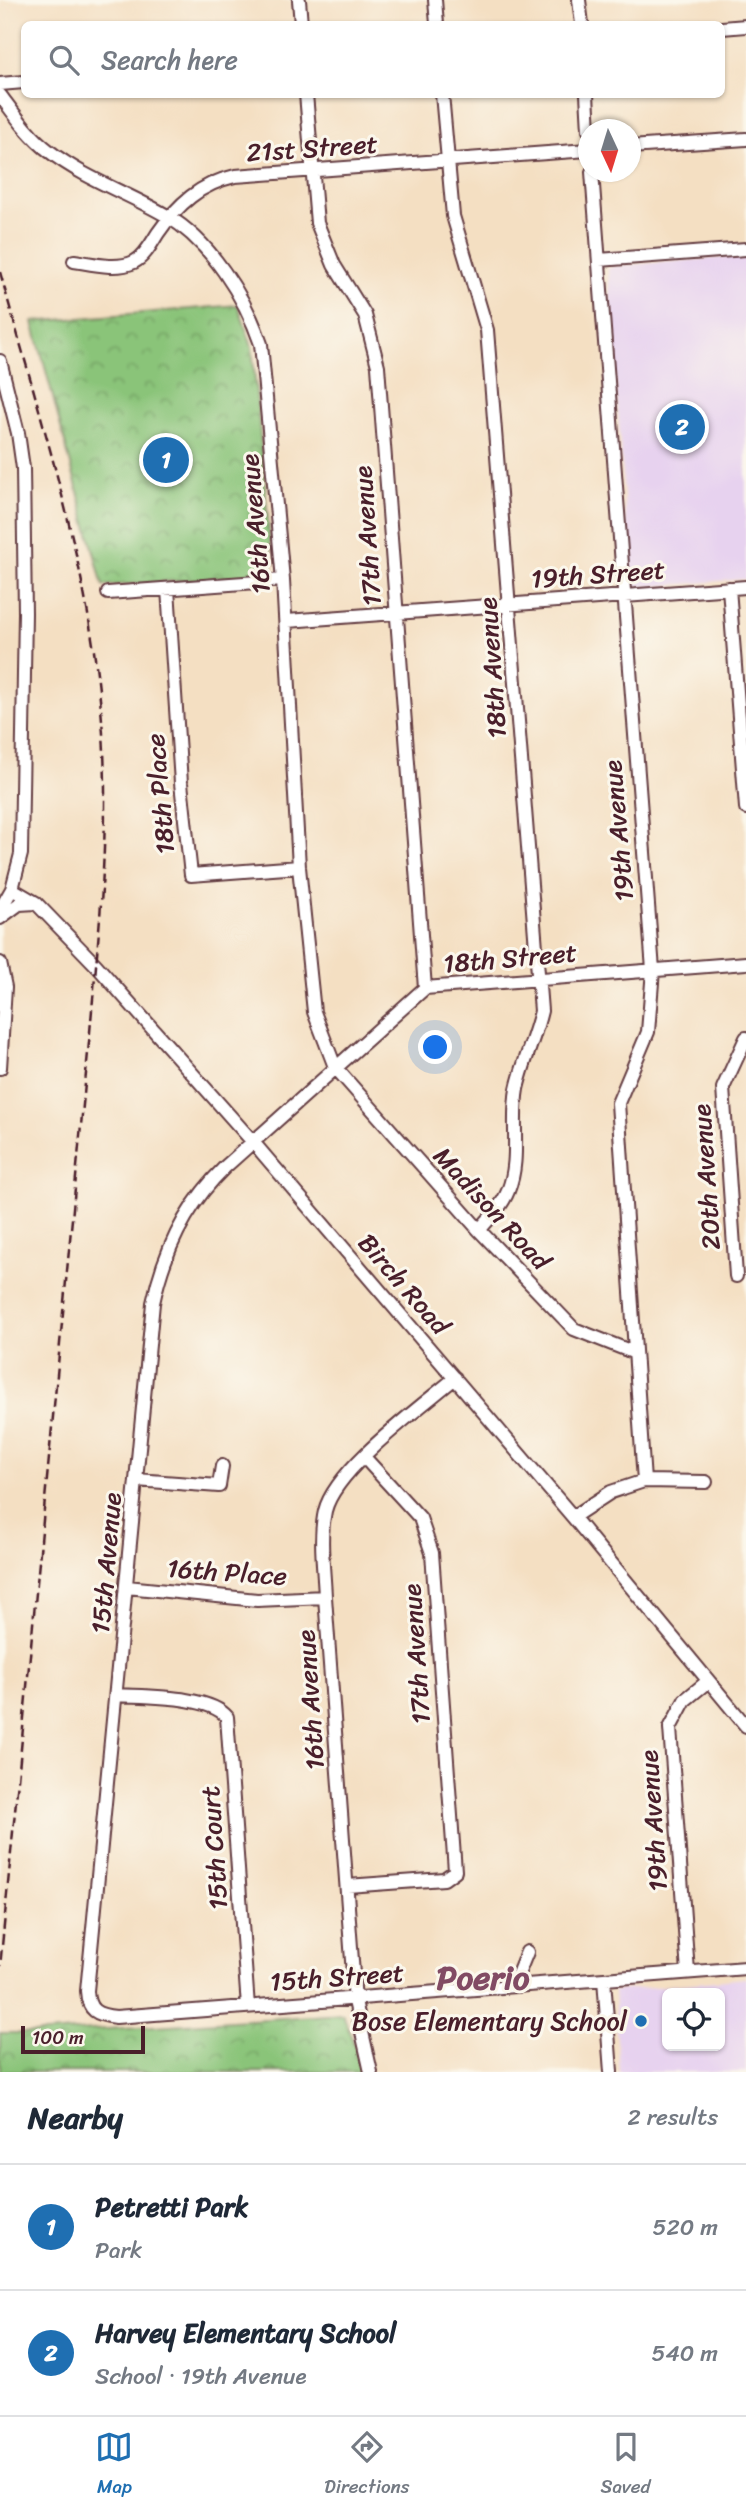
<!DOCTYPE html>
<meta charset="utf-8">
<style>
body{margin:0;font-family:Sriracha,sans-serif;background:#f6f6f7;color:#1f2937}
.controls{position:absolute;right:21px;bottom:21px;display:grid;overflow:hidden;border-radius:10px;box-shadow:0 2px 5px #0004}
.controls button{width:63px;height:63px;display:grid;place-items:center;padding:0;border:0;border-bottom:2px solid #e0e1e3;background:#fff;color:#1f2937;font:35px sans-serif}
.compass{position:absolute;left:578px;top:119px;width:63px;height:63px;border-radius:50%;background:#fff;box-shadow:0 2px 5px #0004;rotate:176deg}
.scale{position:absolute;left:21px;bottom:18px;width:124px;box-sizing:border-box;padding-left:7px;border:4px solid #4a1f2b;border-top:0;font-size:19px;line-height:24px;white-space:nowrap;color:#4a1f2b;-webkit-text-stroke:5px #fbf7ec;paint-order:stroke}
.you{position:absolute;left:436px;top:1048px;width:24px;height:24px;margin:-18px;border:5px solid #fff;border-radius:50%;background:#1a73e8;box-shadow:0 0 0 10px #1a73e833}
.badge{display:grid;place-items:center;width:46px;height:46px;border-radius:50%;background:#1f6fb2;color:#fff;font-size:23px;font-weight:700}
.pin{position:absolute;translate:-50% -50%;border:4px solid #fff;box-shadow:0 2px 7px #0006}
.list{margin:0;padding:0;list-style:none}
h2{display:flex;justify-content:space-between;align-items:center;height:91px;margin:0;padding:0 28px;font-size:30px}
h2 small{font-size:23px;font-weight:400;color:#747a83}
.list li{display:grid;grid-template-columns:46px 1fr auto;gap:21px;align-items:center;box-sizing:border-box;height:126px;padding:0 28px;border-top:2px solid #e0e1e3}
.list b{display:block;font-size:26px;white-space:nowrap}
.list p{margin:0;font-size:23px;white-space:nowrap;color:#747a83}
.list em{font-size:23px;font-style:normal;color:#747a83}
.icon{flex:none;width:38px;height:38px;fill:none;stroke:currentColor;stroke-width:2;stroke-linecap:round;stroke-linejoin:round}
.map{position:relative;flex:none;width:746px;height:2072px;overflow:hidden}
.search{position:absolute;background:#fff;box-shadow:0 2px 5px #0004;left:21px;right:21px;top:21px;height:77px;display:flex;align-items:center;gap:18px;box-sizing:border-box;padding:0 24px;border-radius:10px;color:#747a83;font-size:26px}
.sheet{height:343px;background:#fff}
nav{display:flex;justify-content:space-around;align-items:center;box-sizing:border-box;height:98px;border-top:2px solid #e0e1e3;background:#fff;font-size:19px;color:#747a83}
nav a{display:grid;justify-items:center;gap:4px}
nav .on{color:#1f6fb2}
.map>svg:first-child{display:block}
</style>
<div class="map">
<svg width="746" height="2072" viewBox="0 0 746 2072">
<defs>
<pattern id="park-crowns" width="20" height="18" patternUnits="userSpaceOnUse" patternTransform="scale(1.75)"><rect width="20" height="18" fill="#8ac479"/><path d="M2 6a3 3 0 1 1 6 0M12 15a3 3 0 1 1 6 0" fill="none" stroke="#739f63"/></pattern>
</defs>
<rect width="100%" height="100%" fill="#fbf7ec"/>
<filter id="ink" filterUnits="userSpaceOnUse"><feTurbulence type="fractalNoise" baseFrequency=".0143" numOctaves="2"/><feDisplacementMap in="SourceGraphic" scale="14" xChannelSelector="R" yChannelSelector="G"/><feConvolveMatrix kernelMatrix="1 2 1 2 8 2 1 2 1" color-interpolation-filters="sRGB"/></filter>
<filter id="wash" filterUnits="userSpaceOnUse"><feTurbulence type="fractalNoise" baseFrequency=".00686" numOctaves="4" result="noise"/><feDisplacementMap in="SourceGraphic" scale="28" xChannelSelector="R" yChannelSelector="G"/><feGaussianBlur stdDeviation="1.57" result="paint"/><feColorMatrix in="noise" values="0 0 0 0 0 0 0 0 0 0 0 0 0 0 0 0 0 1.4 0 .05"/><feComposite in="paint" operator="in"/></filter>
<g filter="url(#wash)">
<rect width="100%" height="100%" fill="#f4dfc2"/>
<!-- built -->
<path fill="#e7d2ef" fill-rule="evenodd" d="M746,256V579L634,588L630,582L608,269L614,266Z
M746,1978V2072H619L614,1991ZM667,1993H720V2046H667Z"/>
<!-- park -->
<path fill="url(#park-crowns)" stroke="#6a7252" stroke-width="2" d="M238,305L252,347L273,574L103,586L33,322Z
M343,2014L364,2072H0V2033H46Z"/>
</g>
<g filter="url(#ink)">
<g fill="none" stroke-linecap="round" stroke-linejoin="round">
<!-- minor casing -->
<g stroke="#643c42" stroke-width="16">
<path id="minor" d="M299,0L301,24
M435,0L437,24
M579,0L582,24
M722,28L746,26
M0,84L24,82
M306,94L317,223L334,265L365,315L378,366L425,988
M442,94L453,216L487,330L541,1011C535,1037 523,1062 517,1089C511,1122 521,1159 508,1191C502,1206 490,1218 479,1230
M587,94L589,130
M0,95C15,115 29,136 49,151C85,179 128,193 167,216C210,241 245,297 261,344L283,580L299,867L314,1012L335,1067L479,1230L574,1329L635,1353
M630,147L746,139
M592,172L653,970L648,1032L618,1103L644,1481
M599,260L746,249
M74,261C93,264 117,270 134,262C145,257 152,242 158,233C178,204 200,184 235,176L588,150
M0,361L18,433L23,468L25,613L21,854L12,889L0,910
M729,588L746,808
M168,589L181,783L191,875L299,867
M108,593L283,580
M287,621L746,587
M12,889L36,903L96,965L253,1142L573,1517L746,1726
M0,918L19,904L36,903
M0,963L5,987L0,1068
M746,963L425,988L225,1167C187,1204 164,1251 153,1303L87,1991C88,2011 97,2015 116,2017L746,1968
M736,1276L723,1088L746,1038
M136,1480L219,1486L222,1466
M573,1517L611,1492L644,1481L706,1482
M127,1587L257,1600L325,1597
M116,1695C144,1697 210,1695 227,1717L248,2007
M347,1886L444,1879L455,1871L432,1553L420,1518L364,1457
M688,1972L670,1728L685,1700L707,1682
M604,1979L611,2072
M514,1984L527,1952
M371,2072L355,2001L325,1597C324,1570 319,1538 325,1511C335,1469 421,1407 455,1378"/>
</g>
<!-- minor -->
<use href="#minor" stroke="#fff" stroke-width="12"/>
<!-- rail -->
<path stroke="#4a1f2b" stroke-width="2.5" stroke-dasharray="10 5" stroke-linecap="butt" d="M0,272C39,413 85,553 100,699C112,810 100,921 90,1032L0,1967"/>
</g>
</g>
<!-- markers -->
<circle fill="#1f6fb2" stroke="#fbf7ec" stroke-width="2.5" cx="641" cy="2021" r="7"/>
<g text-anchor="middle" stroke-width="6" stroke-linejoin="round" paint-order="stroke">
<!-- street labels -->
<g font-size="26" fill="#4a1f2b" stroke="#fbf7ec">
<text transform="translate(312 148) rotate(-4)" y="9">21st Street</text>
<text transform="translate(255 524) rotate(-95)" y="9">16th Avenue</text>
<text transform="translate(367 536) rotate(-94)" y="9">17th Avenue</text>
<text transform="translate(598 574) rotate(-4)" y="9">19th Street</text>
<text transform="translate(492 668) rotate(-94)" y="9">18th Avenue</text>
<text transform="translate(160 794) rotate(-95)" y="9">18th Place</text>
<text transform="translate(618 831) rotate(-95)" y="9">19th Avenue</text>
<text transform="translate(510 958) rotate(-5)" y="9">18th Street</text>
<text transform="translate(706 1177) rotate(-94)" y="9">20th Avenue</text>
<text transform="translate(492 1208) rotate(47)" y="9">Madison Road</text>
<text transform="translate(404 1284) rotate(49)" y="9">Birch Road</text>
<text transform="translate(106 1563) rotate(-85)" y="9">15th Avenue</text>
<text transform="translate(227 1572) rotate(4)" y="9">16th Place</text>
<text transform="translate(416 1654) rotate(-94)" y="9">17th Avenue</text>
<text transform="translate(310 1700) rotate(-94)" y="9">16th Avenue</text>
<text transform="translate(653 1821) rotate(-94)" y="9">19th Avenue</text>
<text transform="translate(214 1848) rotate(-94)" y="9">15th Court</text>
<text transform="translate(337 1977) rotate(-4)" y="9">15th Street</text>
</g>
<!-- poi labels -->
<g font-size="26" fill="#4a1f2b" stroke="#fbf7ec" text-anchor="end">
<text x="627" y="2030">Bose Elementary School</text>
</g>
<!-- district labels -->
<g font-size="33" font-weight="bold" fill="#824b64" stroke="#fbf7ec">
<text x="483" y="1989">Poerio</text>
</g>
</g>
</svg>
<div class="controls">
<button><svg class="icon" aria-label="locate" viewBox="0 0 24 24"><circle cx="12" cy="12" r="6"/><path d="M12 2v4M12 18v4M2 12h4M18 12h4"/></svg></button>
</div>
<svg class="compass" viewBox="-18 -18 36 36"><path d="M0-13l5 13h-10z" fill="#e53935"/><path d="M0 13l5-13h-10z" fill="#747a83"/></svg>
<div class="scale">100 m</div>
<div class="you"></div>
<div class="pin badge" style="left:166px;top:460px">1</div>
<div class="pin badge" style="left:682px;top:427px">2</div>
<div class="search"><svg class="icon" aria-label="search" viewBox="0 0 24 24"><circle cx="10" cy="10" r="6"/><path d="M15 15l6 6"/></svg>Search here</div>
</div>
<section class="sheet">
<h2>Nearby<small>2 results</small></h2>
<ul class="list">
<li><span class="badge">1</span><div><b>Petretti Park</b><p>Park</p></div><em>520 m</em></li>
<li><span class="badge">2</span><div><b>Harvey Elementary School</b><p>School · 19th Avenue</p></div><em>540 m</em></li>
</ul>
</section>
<nav>
<a class="on"><svg class="icon" aria-label="map" viewBox="0 0 24 24"><path d="M3 6l6-2 6 2 6-2v14l-6 2-6-2-6 2zM9 4v14M15 6v14"/></svg>Map</a>
<a><svg class="icon" aria-label="directions" viewBox="0 0 24 24"><path d="M12 3l9 9-9 9-9-9zM9 14v-3h6M13 9l2 2-2 2"/></svg>Directions</a>
<a><svg class="icon" aria-label="saved" viewBox="0 0 24 24"><path d="M7 4h10v16l-5-4-5 4z"/></svg>Saved</a>
</nav>
